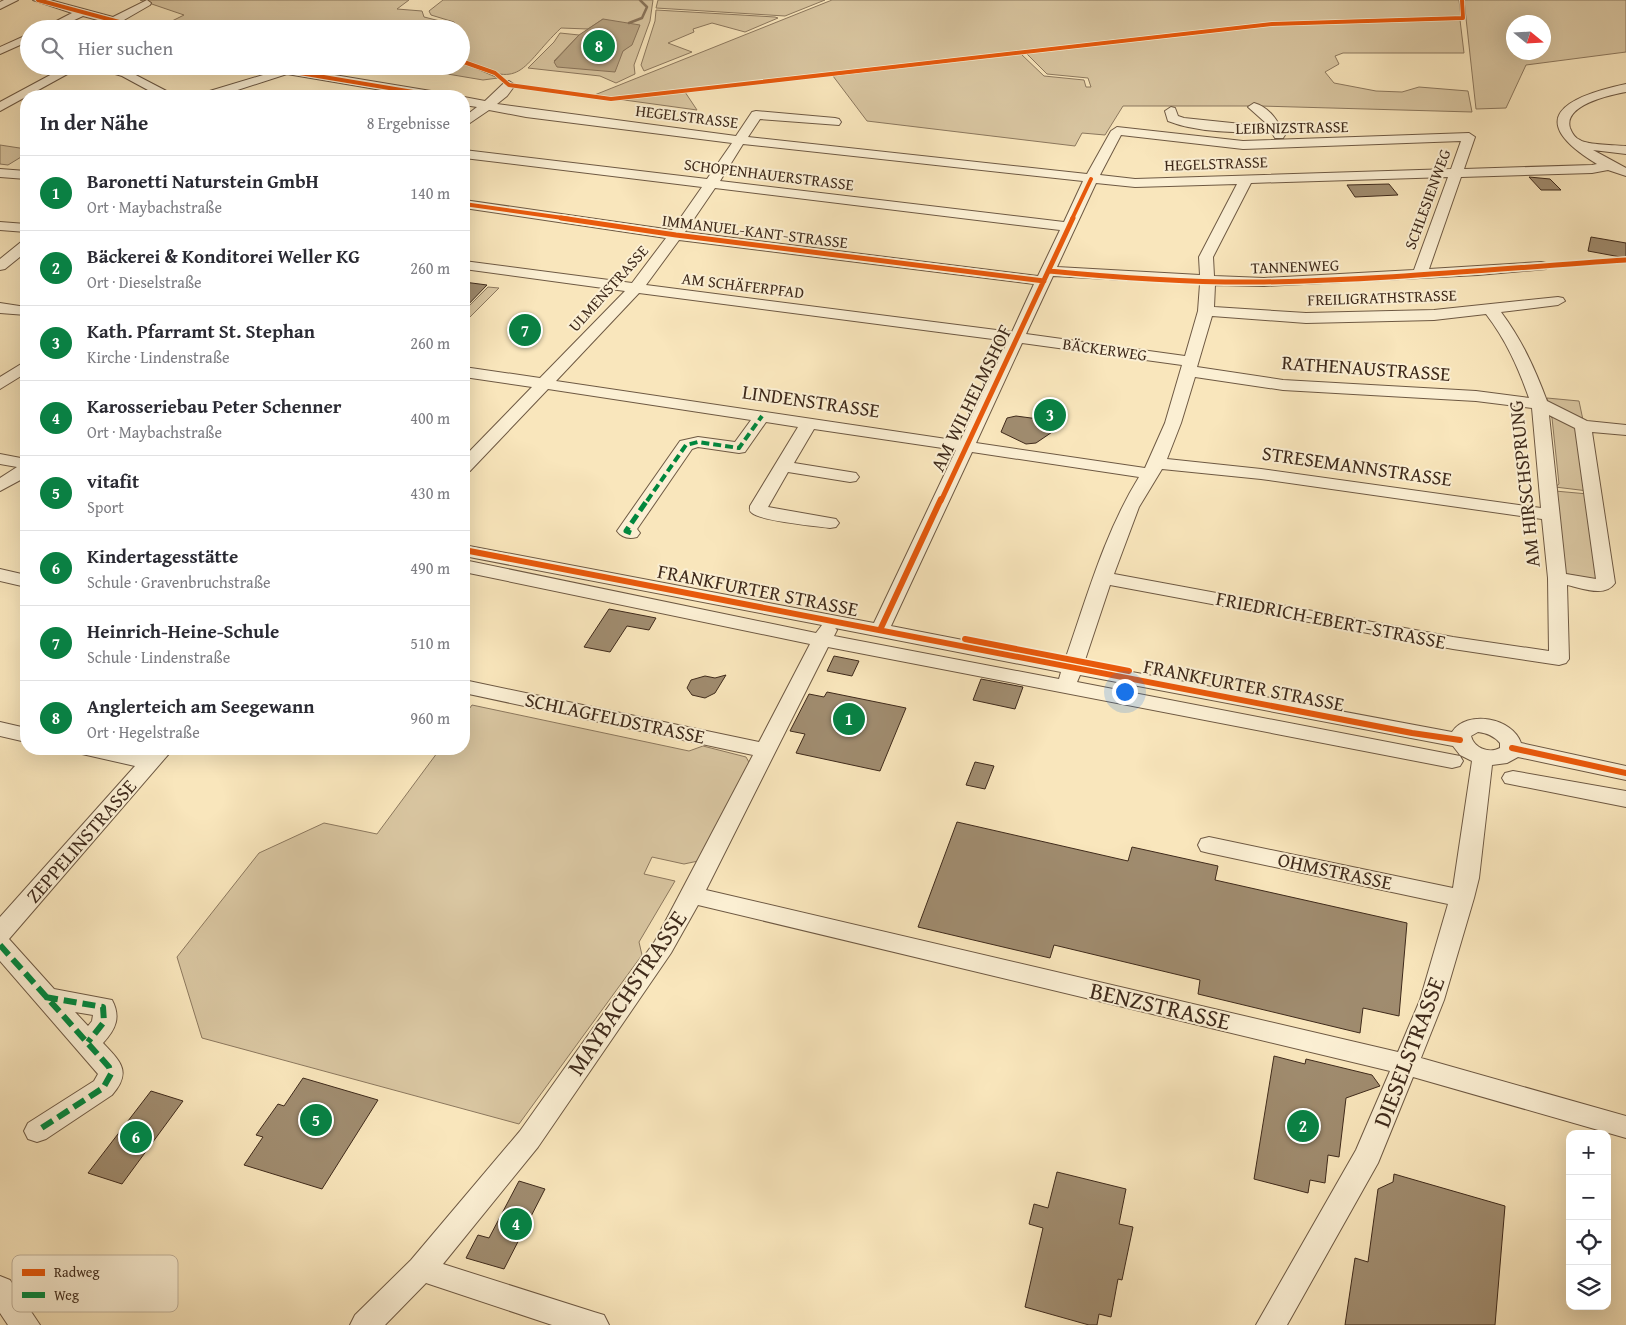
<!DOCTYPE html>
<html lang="de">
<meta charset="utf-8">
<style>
body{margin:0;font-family:"Gentium Book Plus",serif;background:#f7f7f7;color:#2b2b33}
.controls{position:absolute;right:15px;bottom:15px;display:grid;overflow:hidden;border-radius:10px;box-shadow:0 5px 20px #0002}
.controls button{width:45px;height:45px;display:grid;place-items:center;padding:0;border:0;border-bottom:1px solid #e1e1e2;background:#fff;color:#2b2b33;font:25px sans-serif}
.compass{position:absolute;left:1506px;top:15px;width:45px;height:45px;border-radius:50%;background:#fff;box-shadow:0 5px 20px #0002;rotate:108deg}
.you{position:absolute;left:1124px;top:691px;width:18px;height:18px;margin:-12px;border:4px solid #fff;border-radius:50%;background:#1a73e8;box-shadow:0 0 0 8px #1a73e833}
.badge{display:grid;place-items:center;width:32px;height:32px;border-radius:50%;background:#0b8043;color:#fff;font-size:16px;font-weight:700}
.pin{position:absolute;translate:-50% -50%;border:2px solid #fff;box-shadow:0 1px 5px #0006}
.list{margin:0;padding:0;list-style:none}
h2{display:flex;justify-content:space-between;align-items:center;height:65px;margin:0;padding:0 20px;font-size:21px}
h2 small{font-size:16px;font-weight:400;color:#7c7c81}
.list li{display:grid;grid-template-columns:32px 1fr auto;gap:15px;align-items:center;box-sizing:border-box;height:75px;padding:0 20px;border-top:1px solid #e1e1e2}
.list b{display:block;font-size:19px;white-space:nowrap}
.list p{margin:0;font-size:16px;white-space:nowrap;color:#7c7c81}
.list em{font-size:16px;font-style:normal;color:#7c7c81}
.icon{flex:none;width:28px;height:28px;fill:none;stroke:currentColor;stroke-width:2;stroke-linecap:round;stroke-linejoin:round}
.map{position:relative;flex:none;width:1626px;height:1325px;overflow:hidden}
.search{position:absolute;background:#fff;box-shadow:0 5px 20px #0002;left:20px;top:20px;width:450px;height:55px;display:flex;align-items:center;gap:12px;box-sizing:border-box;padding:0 18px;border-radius:28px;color:#7c7c81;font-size:19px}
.panel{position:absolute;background:#fff;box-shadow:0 5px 20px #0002;left:20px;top:90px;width:450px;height:665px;border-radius:20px}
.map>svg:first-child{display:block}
</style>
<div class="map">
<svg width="1626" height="1325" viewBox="0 0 1626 1325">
<rect width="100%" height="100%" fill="#f9e6bc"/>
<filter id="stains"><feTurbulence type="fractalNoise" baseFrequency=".004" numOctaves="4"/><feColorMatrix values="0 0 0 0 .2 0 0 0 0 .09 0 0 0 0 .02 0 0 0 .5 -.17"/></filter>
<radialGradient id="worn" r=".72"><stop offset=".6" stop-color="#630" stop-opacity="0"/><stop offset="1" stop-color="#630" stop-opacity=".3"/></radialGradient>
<!-- green -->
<path fill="#d9c6a1" stroke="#8c785e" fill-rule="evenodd" d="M140,0H409L397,9L422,11L424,17L448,23L452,26V29H190L170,22L184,15Z
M443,0H653L650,21L634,65L635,74L616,83L600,76L528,68L554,42L560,33L579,35L554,61L623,51L632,44L603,19L588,29L561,28C520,67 523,93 461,58V29H457L454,22L431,15L429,11Z
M658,0H825L785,16L656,8Z
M832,0H1459L1461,17L1267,24L610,98L592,96Z
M1464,0H1626V52L1526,65L1506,108L1476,109ZM1544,22V52H1514V22Z
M656,10L775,17L778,18L745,32L712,23L693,29L694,32L668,43L692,52L644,71L641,65L655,21Z
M1452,19L1460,20L1464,53H1343L1335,56L1339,64L1325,72L1334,83L1376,91L1402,92L1419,87L1468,91L1472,112L1260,106H1123L1105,135L1082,133L1075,146L867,121L833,76L1021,54L1044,76L1084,80L1086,87H1091L1088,78L1047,74L1026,53L1272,25Z
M461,62L498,78L483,80L400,66H461Z
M685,92L697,110L617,99Z
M0,145L26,149V154L8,165L0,164Z
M488,287L499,288L464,323V305L469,306Z
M1547,398L1579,401L1583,420L1548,403Z
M1547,412L1579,427L1588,491L1555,487L1559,484L1552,418Z
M1555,491L1588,494L1601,581L1563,573Z
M472,705L689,751L703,746L746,757L750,764L703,860L684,864L652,857L644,874L675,881L639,942L642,955L519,1124L202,1038L177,957L259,853L324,823L377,834L440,749H464V716Z"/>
<!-- water -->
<path fill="#baa685" stroke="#89745b" d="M603,19L640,25L632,45L623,51L615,72L557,67L554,62L579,35Z"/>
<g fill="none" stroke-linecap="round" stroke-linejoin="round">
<!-- stream -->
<path stroke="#89745b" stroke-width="2.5" d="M629,23L642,18L647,7L640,0"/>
</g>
<!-- building -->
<path fill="#a08c6f" stroke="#3f2a1b" d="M1529,177L1550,179L1561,190H1541Z
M1389,184L1398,195L1355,197L1347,185Z
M1591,237L1626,243V258L1588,251Z
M464,282L487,285L464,309Z
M1016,416L1046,420L1064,424L1036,443L1026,444L1001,432L1007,418Z
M609,609L656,618L649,630L627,626L610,652L584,647Z
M834,656L859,661L852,676L827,671Z
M726,675L715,693L705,698L692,695L687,688L691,680L705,676L715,678Z
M981,679L1023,687L1015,709L973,700Z
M827,692L906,708L880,771L796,753L805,734L790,731L809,694L824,697Z
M975,762L994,766L985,789L966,785Z
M957,822L1128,861L1132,847L1218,866L1215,880L1407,923L1399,1016L1363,1008L1360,1033L1198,994L1200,980L1054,945L1050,958L918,927Z
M1274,1056L1305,1064L1306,1059L1372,1075L1380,1086L1346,1098L1339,1157L1328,1155L1325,1183L1310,1180L1308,1193L1254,1179Z
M303,1078L378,1100L322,1189L244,1165L263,1137L256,1135L278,1104L284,1106Z
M151,1091L183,1101L122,1184L88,1173Z
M1057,1172L1126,1189L1119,1224L1133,1227L1122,1280L1118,1279L1111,1317L1099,1314L1097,1325H1089L1025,1307L1043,1228L1029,1224L1034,1204L1048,1208Z
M1394,1174L1505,1206L1495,1325H1345L1355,1258L1368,1262L1378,1189L1393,1182Z
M519,1181L545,1189L504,1269L466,1258L478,1235L489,1238Z"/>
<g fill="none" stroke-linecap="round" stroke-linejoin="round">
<!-- minor casing -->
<g stroke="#6e5943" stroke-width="2">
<path id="minor" d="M4,0H18L0,9V2Z
M33,0H50L113,17L147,0L151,3L150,5L124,20L150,29H131L83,16L55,29H41L72,13Z
M29,34V41L0,54V47Z
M67,66H82L0,111V102Z
M88,66H109L130,72L176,96H159L122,76Z
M252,66H280L437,92L443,96H417L287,74L219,96H201L203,93L273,72Z
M509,81L515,85L507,96L497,104L736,136L752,112L756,111L835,118L839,119L841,122L839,125L760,119L748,137L1087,174L1111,131L1117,127L1243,141L1469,133L1475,137L1464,169L1592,165L1597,164C1523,119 1565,97 1626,84V92C1610,95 1563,105 1570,128C1572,133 1575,138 1580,140C1588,145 1615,145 1626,146V154L1593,150L1626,168V176L1608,170L1592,173L1461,177L1429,269L1541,262L1546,263L1548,266L1546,269L1478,275L1264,286L1215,285L1214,307L1306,313L1434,310L1558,297L1563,298L1565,301L1558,305L1501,312C1522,340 1535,369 1547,401L1587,421L1626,425V435L1592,432L1615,583C1605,598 1582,588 1567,585L1569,659L1566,663L1559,665L1453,649L1110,585L1084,663L1452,732C1467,709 1513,718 1521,743L1626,766V780L1518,757L1507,763L1492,765L1479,878L1474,898L1444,1000L1421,1058L1626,1116V1138L1413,1077L1378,1163L1287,1325H1256L1356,1150L1390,1071L698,905L671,953L538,1147L443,1264L594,1312L604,1315L609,1325H552L426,1283L385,1325H350L355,1315L411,1260L520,1131L655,941L753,755L464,693V680L759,742L810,644L464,572V560L816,633L822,625L464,556V545L874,623L956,450L814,429L794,463L850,472L856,473L859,477L856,481L850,482L788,472L768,507L836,519L839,523L836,527L830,528C816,526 761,521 752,513C749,511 750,510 750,506L798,427L766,422L745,452L739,453L698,447L692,449L637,529L640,533L637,537C630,539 622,538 617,531L680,441L698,437L735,442L751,420L548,389L470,471L464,472V457L532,387L464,377V367L540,378L625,291L464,269V261L632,283L666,238L464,208V200L672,230L702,187L464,158V150L707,179L732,143L526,117L489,110L464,127V117L477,107L464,105V97L485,101L505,82ZM1121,135L1243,149L1461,141L1451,169L1135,179L1100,175ZM743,144L1083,181L1064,222L720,181ZM1448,177L1414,270L1264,278L1214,276L1213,257L1251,183ZM1096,183L1135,187L1237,184L1199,257L1200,275L1057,267ZM715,188L1060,230L1038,276L685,232ZM679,240L1034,284L1012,332L646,285ZM1053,276L1200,284L1198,311L1185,356L1026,334ZM639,293L1008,341L960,441L556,381ZM1486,314C1506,340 1518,367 1529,398L1476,391L1283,380L1197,367L1212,316L1306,323L1434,320ZM1022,343L1182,365L1165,423L1145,468L976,443ZM1195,377L1283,390L1476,401L1532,408L1541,508L1261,469L1167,459L1181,423ZM1549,415L1575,428L1596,579L1566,574ZM972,452L1139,477C1104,534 1087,597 1065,660L891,626ZM1162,469L1261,479L1542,519L1548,578L1549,651L1453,637L1114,574L1139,507ZM835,628L1061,672L1059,679L834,636L837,630ZM828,647L1452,768L1460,766L1463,761L1460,756L1077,682L1080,675L1453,746L1460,755L1472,761L1453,888L1209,837L1201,839L1198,845L1201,851L1209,853L1448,904L1420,1000L1398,1052L706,890ZM1478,732C1487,733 1494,736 1500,743V748C1489,754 1474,748 1471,736Z
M1254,103C1271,108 1278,122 1285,135L1283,138H1275L1271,131C1241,134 1195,132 1168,121L1165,111L1171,107L1175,108L1178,116L1184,118L1251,125L1267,124L1248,107Z
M0,169L26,171V179L0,177Z
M0,222L26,224V232L0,230Z
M26,241V252L5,269L0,270V259L21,242Z
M0,303L26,307V315L0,313Z
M26,361V373L0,389V377Z
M0,454L26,459V477L0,491V478L17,467L0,464Z
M0,569L26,575V587L0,581Z
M0,722L26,728V742L0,736Z
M79,749H121L146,754L150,749H173L9,939L54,989L112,1000C121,1017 116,1029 103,1043C121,1062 132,1072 112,1095L46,1139L37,1142L28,1139L24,1131L28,1123L94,1081L98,1074L0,961V917L135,766L82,754ZM75,1012L93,1015L92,1021L88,1026Z
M1513,771L1626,791V807L1505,783L1502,778L1505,773Z
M0,1276L10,1280L40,1325H8L0,1313Z"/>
</g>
<!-- minor -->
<use href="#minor" fill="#fbefd3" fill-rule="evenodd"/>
<!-- quiet-far2 -->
<path stroke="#00873e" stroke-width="4" stroke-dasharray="8 4" stroke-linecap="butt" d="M647,501L686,445L698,442L739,448L762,416"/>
<!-- quiet-far1 -->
<path stroke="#00873e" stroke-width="5" stroke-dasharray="10 5" stroke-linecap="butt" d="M631,533L626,531L648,499"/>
<!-- quiet -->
<path stroke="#00873e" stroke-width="6" stroke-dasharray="13 6" stroke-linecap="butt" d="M0,945L109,1067L111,1074L103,1088L37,1131
M45,997L103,1007L104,1022L88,1042"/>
<!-- cycleway-far2 casing -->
<g stroke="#fbefd3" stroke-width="5.5">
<path id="cycleway-far2" d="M38,0L145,29
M461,61L495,73L509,85L611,99L1272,24L1463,18L1462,0
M258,66L437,96
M464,204L570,219
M1072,219L1091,179"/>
</g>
<!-- cycleway-far1 casing -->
<g stroke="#fbefd3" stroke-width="8">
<path id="cycleway-far1" d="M561,218L676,235L1044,281
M1049,271C1120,278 1192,283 1264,282C1385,280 1505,268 1626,260
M941,501L1073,218"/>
</g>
<!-- cycleway casing -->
<g stroke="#fbefd3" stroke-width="9">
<path id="cycleway" d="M464,550L1412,733L1460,740
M880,630L941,499
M965,639L1129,671
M1512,748L1626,773"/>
</g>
<!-- cycleway-far2 -->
<use href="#cycleway-far2" stroke="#e8590c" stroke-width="4"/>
<!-- cycleway-far1 -->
<use href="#cycleway-far1" stroke="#e8590c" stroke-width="5"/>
<!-- cycleway -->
<use href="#cycleway" stroke="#e8590c" stroke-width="6"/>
</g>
<g text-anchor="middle" stroke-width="4" stroke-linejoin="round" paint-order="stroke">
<!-- far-street labels -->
<g font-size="16" fill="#3f2a1b" stroke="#fbefd3">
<text transform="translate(687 116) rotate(7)" y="6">HEGELSTRASSE</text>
<text transform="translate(1292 127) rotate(-1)" y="6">LEIBNIZSTRASSE</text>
<text transform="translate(1216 163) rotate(-2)" y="6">HEGELSTRASSE</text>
<text transform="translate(769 174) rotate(7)" y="6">SCHOPENHAUERSTRASSE</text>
<text transform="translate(1427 199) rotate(-70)" y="6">SCHLESIENWEG</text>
<text transform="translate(755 231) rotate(7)" y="6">IMMANUEL-KANT-STRASSE</text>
<text transform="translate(1295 266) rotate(-2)" y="6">TANNENWEG</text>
<text transform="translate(743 285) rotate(7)" y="6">AM SCHÄFERPFAD</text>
<text transform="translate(608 288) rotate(-48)" y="6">ULMENSTRASSE</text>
<text transform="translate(1382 297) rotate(-2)" y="6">FREILIGRATHSTRASSE</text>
<text transform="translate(1105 349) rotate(8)" y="6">BÄCKERWEG</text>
</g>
<!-- street labels -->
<g font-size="20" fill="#3f2a1b" stroke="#fbefd3">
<text transform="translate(1366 368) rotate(4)" y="7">RATHENAUSTRASSE</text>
<text transform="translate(971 398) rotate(-64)" y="7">AM WILHELMSHOF</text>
<text transform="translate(811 401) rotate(8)" y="7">LINDENSTRASSE</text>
<text transform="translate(1357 466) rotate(8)" y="7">STRESEMANNSTRASSE</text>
<text transform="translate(1524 484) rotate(-96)" y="7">AM HIRSCHSPRUNG</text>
<text transform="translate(758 590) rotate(11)" y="7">FRANKFURTER STRASSE</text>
<text transform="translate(1331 620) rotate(11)" y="7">FRIEDRICH-EBERT-STRASSE</text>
<text transform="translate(1244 685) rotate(11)" y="7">FRANKFURTER STRASSE</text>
<text transform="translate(615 718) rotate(12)" y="7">SCHLAGFELDSTRASSE</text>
<text transform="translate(81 841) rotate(-49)" y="7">ZEPPELINSTRASSE</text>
<text transform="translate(1335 871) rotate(12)" y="7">OHMSTRASSE</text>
</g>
<!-- near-street labels -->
<g font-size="24" fill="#3f2a1b" stroke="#fbefd3">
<text transform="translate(627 993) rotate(-56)" y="8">MAYBACHSTRASSE</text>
<text transform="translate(1160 1006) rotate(13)" y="8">BENZSTRASSE</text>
<text transform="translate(1409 1052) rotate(-69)" y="8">DIESELSTRASSE</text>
</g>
</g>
<!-- legend -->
<rect x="12" y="1255" width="166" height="57" rx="8" fill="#fbefd3" stroke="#c3b49c" stroke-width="1"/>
<rect x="22" y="1269" width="23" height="7" fill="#e8590c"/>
<rect x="22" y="1292" width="23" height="6" fill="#00873e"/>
<g font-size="14" fill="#3f2a1b">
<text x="54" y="1277">Radweg</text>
<text x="54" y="1300">Weg</text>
</g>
<rect width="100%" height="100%" filter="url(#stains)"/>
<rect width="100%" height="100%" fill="url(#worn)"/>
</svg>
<div class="controls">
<button>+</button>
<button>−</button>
<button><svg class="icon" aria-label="locate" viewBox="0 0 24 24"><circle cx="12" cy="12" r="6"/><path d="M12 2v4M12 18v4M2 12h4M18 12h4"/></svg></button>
<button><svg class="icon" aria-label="layers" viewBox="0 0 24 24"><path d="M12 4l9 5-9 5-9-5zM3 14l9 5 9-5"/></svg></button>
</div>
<svg class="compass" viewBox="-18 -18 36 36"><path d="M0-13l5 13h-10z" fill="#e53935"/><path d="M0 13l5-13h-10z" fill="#7c7c81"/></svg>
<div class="you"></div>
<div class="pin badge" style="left:849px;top:719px">1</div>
<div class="pin badge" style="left:1303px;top:1126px">2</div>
<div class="pin badge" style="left:1050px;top:415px">3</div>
<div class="pin badge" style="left:516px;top:1224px">4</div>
<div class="pin badge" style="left:316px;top:1120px">5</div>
<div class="pin badge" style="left:136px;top:1137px">6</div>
<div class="pin badge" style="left:525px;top:330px">7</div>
<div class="pin badge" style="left:599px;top:46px">8</div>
<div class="search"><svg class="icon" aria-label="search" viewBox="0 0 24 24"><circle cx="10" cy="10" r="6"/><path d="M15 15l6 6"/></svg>Hier suchen</div>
<section class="panel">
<h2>In der Nähe<small>8 Ergebnisse</small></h2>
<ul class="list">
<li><span class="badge">1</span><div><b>Baronetti Naturstein GmbH</b><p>Ort · Maybachstraße</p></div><em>140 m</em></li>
<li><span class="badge">2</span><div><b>Bäckerei &amp; Konditorei Weller KG</b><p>Ort · Dieselstraße</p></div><em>260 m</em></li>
<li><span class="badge">3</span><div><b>Kath. Pfarramt St. Stephan</b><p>Kirche · Lindenstraße</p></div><em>260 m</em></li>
<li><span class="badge">4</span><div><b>Karosseriebau Peter Schenner</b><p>Ort · Maybachstraße</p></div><em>400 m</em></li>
<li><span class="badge">5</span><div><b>vitafit</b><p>Sport</p></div><em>430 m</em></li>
<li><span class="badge">6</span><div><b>Kindertagesstätte</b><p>Schule · Gravenbruchstraße</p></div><em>490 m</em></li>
<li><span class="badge">7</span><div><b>Heinrich-Heine-Schule</b><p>Schule · Lindenstraße</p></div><em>510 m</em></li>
<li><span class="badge">8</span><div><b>Anglerteich am Seegewann</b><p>Ort · Hegelstraße</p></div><em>960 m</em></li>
</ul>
</section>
</div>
